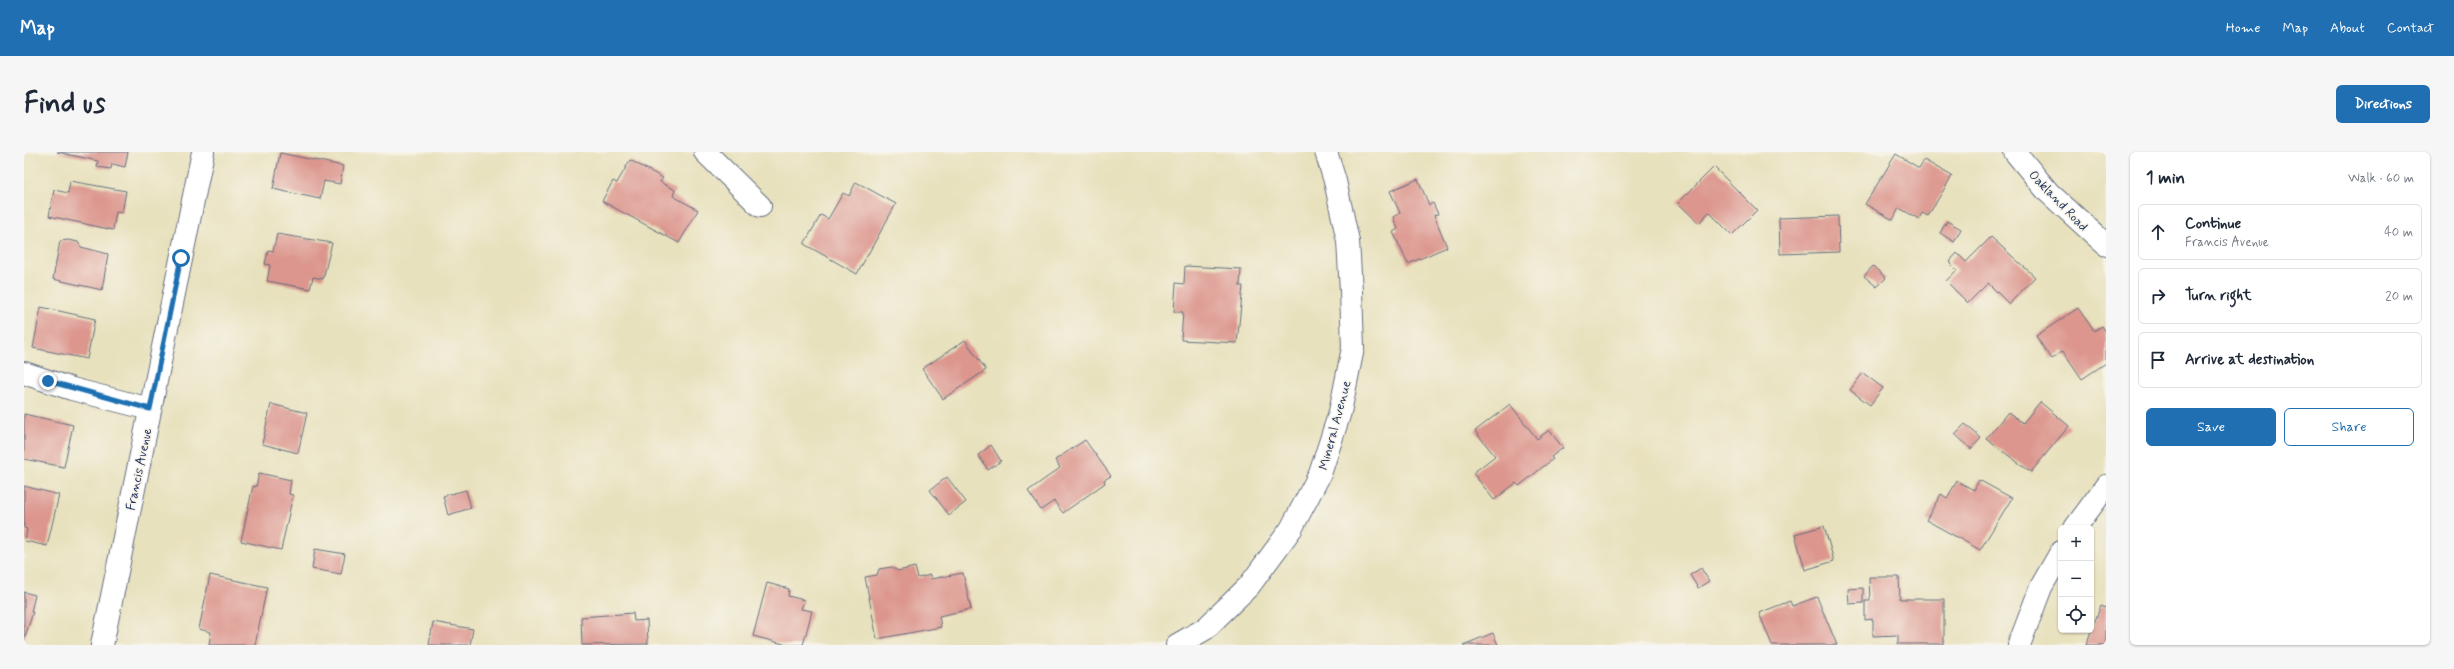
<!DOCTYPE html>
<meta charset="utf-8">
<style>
body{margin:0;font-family:Mynerve,sans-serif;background:#f6f6f7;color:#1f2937}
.controls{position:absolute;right:12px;bottom:12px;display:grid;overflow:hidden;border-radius:6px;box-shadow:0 1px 3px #0004}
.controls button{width:36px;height:36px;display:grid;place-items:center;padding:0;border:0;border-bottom:1px solid #e0e1e3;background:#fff;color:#1f2937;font:20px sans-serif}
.stop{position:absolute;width:12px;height:12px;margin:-9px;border:3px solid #1f6fb2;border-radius:50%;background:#fff}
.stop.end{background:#1f6fb2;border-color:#fff;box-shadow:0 1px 4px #0008}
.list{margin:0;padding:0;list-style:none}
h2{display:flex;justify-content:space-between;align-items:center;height:52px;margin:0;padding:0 16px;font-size:17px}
h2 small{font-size:13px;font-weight:400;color:#747a83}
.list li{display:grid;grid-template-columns:26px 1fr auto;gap:12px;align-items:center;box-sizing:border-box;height:56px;margin:0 8px 8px;padding:0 8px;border:1px solid #e0e1e3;border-radius:6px}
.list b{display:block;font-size:15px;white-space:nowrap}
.list p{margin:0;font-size:13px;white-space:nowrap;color:#747a83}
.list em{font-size:13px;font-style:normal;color:#747a83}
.actions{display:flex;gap:8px;padding:12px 16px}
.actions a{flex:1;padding:9px 0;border:1px solid #1f6fb2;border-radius:6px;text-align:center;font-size:14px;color:#1f6fb2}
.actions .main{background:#1f6fb2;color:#fff}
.icon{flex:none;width:22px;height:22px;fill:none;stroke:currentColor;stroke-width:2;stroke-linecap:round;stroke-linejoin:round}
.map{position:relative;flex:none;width:2082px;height:493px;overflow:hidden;border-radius:6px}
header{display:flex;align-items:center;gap:24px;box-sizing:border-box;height:56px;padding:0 20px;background:#1f6fb2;color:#fff}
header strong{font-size:19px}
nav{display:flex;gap:22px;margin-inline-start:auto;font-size:14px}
.intro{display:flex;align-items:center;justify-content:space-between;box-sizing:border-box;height:96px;padding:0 24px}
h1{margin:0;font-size:28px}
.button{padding:10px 18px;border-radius:6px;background:#1f6fb2;color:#fff;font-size:14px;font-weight:700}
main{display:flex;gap:24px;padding:0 24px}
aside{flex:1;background:#fff;border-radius:6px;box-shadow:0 1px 3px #0004}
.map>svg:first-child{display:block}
</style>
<header>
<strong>Map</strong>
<nav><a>Home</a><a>Map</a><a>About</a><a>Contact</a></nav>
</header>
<div class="intro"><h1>Find us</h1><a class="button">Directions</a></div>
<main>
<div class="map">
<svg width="2082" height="493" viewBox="0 0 2082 493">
<rect width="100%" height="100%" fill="#f7f3e8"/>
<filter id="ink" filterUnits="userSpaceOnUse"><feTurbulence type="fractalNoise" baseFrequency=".025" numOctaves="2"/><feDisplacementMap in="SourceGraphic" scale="8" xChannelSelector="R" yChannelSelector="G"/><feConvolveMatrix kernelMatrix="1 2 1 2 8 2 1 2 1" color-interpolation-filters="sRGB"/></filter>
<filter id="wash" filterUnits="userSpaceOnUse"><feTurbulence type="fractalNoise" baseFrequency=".012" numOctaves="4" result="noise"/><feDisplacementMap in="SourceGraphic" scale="16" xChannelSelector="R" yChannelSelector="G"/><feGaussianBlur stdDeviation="0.9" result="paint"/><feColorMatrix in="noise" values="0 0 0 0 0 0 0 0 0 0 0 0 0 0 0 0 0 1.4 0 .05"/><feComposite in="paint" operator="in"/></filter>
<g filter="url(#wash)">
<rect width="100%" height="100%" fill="#e8e1bd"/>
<g id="blocks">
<!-- building -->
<path fill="#dc968e" d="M33,0H104L101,15L88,12L87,17L73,15L74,9Z
M256,1L319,14L316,32L300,29L296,47L249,37Z
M1872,2L1895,16L1900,8L1928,24L1904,64L1898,61L1895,67L1875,56L1869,68L1841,52Z
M606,8L639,26L636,30L651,38L649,44L674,58L655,91L578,49L589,29L593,31Z
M1690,15L1733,58L1708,83L1685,60L1675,71L1654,51Z
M1394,27L1405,53L1409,51L1414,62L1410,63L1423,95L1384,112L1369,80L1374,77L1369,65L1376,61L1366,39Z
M46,29L102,39L98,61L92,60L89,78L25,64L30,38L44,41Z
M832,30L872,52L833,122L780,92L797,63L804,67L819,41L825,44Z
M1814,64L1815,100L1756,102L1755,66Z
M1923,69L1937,77L1930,90L1916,81Z
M253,82L308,91L299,127L289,125L286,137L243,129L246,113L241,112L244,98L249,99Z
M1967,85L2011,125L1985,152L1964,131L1944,151L1922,129L1933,118L1925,110L1933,101L1942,110Z
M44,88L54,90L57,95L84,102L78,138L29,127L36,89Z
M1161,114L1217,117L1216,134H1219L1213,191L1157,188L1159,160H1150L1152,131L1160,132Z
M1849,114L1862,126L1853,135L1840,124Z
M17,155L71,167L63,207L9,196Z
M2054,156L2070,179L2078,174L2082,180V211L2058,227L2039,199L2027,207L2012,184Z
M941,188L962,218L919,247L898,217Z
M1839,221L1859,236L1846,253L1826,238Z
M2016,250L2045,274L2007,320L1962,287L1984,260L1999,271Z
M247,252L283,261L274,301L238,292Z
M1486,252L1513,287L1525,278L1539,296L1527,305L1529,307L1495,334L1492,331L1470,348L1449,321L1471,304L1451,279Z
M0,262L49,273L40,315L0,307Z
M1941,272L1957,286L1947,297L1931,282Z
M1061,288L1087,324L1080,328L1081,331L1039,361L1030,349L1017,358L1004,339L1036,316L1031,308Z
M967,293L977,309L964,318L954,303Z
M235,321L267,328L265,342L269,343L257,398L217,389L229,334L232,335Z
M923,325L942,350L925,363L906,338Z
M1955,328L1988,346L1956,398L1902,368L1917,342L1923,346L1933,329L1950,338Z
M0,334L35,343L23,394L1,389L3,377L0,376Z
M442,338L447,356L424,363L419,344Z
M1800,374L1810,409L1781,418L1771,382Z
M291,397L321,402L317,422L288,417Z
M868,415L874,419L891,415L894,426L906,423L907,427L939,421L947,457L915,464L917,475L853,487L841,425L853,423L855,417Z
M1677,416L1685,429L1674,436L1666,423Z
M186,423L243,435L231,493H185L187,480L175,477Z
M1845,425H1875L1876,447H1920V492H1874V483L1849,484V467L1841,468V449H1846Z
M743,431L765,437L764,444L780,448L777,457L788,459L779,493H763L729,484Z
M1839,436V451L1825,452L1824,437Z
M0,440L11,443L7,460H9L0,488Z
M1793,445L1813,493H1748L1735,461L1766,449L1768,454Z
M2077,453L2082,455V493H2062Z
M609,461L610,469L623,468L624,492L558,493L557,465Z
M409,470L449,477L446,493H405Z
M1469,481L1474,493H1439Z"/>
</g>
</g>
<g filter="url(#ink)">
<use href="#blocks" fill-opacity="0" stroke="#636d7f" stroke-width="1"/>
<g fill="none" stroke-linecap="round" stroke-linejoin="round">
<!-- minor casing -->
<g stroke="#636d7f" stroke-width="24">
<path id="minor" d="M681,0L736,54
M1991,0L2024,40L2082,93
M0,221L48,237L126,257
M2051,376L2082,334
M78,493L179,0
M1153,493L1181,477L1225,434L1267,377L1296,322L1316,260L1329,196L1327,139L1324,89L1311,29L1302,0
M1995,493L2017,435L2037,400"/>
</g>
<!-- minor -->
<use href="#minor" stroke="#fff" stroke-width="22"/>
</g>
</g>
<g fill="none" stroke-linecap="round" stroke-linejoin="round" filter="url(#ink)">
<!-- route -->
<path stroke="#1f6fb2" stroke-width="5" d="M24,229L126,257L157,106"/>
</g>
<g text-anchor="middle" stroke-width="3" stroke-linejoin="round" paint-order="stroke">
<!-- street labels -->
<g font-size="13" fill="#1b2f5e" stroke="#f7f3e8">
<text transform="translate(2035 48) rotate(46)" y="5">Oakland Road</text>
<text transform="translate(1310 273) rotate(-75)" y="5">Mineral Avenue</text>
<text transform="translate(114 317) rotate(-78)" y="5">Francis Avenue</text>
</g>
</g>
</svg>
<div class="controls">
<button>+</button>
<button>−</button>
<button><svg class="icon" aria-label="locate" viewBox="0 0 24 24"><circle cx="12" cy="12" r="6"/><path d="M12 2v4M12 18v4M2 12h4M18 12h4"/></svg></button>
</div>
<div class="stop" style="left:157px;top:106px"></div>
<div class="stop end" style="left:24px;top:229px"></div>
</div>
<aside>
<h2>1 min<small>Walk · 60 m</small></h2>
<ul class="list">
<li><svg class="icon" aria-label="ahead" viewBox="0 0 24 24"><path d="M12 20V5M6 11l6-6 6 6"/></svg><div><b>Continue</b><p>Francis Avenue</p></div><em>40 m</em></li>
<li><svg class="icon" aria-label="right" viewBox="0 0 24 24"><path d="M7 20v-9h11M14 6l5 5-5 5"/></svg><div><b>Turn right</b></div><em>20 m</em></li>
<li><svg class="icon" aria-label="arrive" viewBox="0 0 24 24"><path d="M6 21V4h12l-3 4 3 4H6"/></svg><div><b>Arrive at destination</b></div></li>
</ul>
<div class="actions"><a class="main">Save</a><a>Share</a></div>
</aside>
</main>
